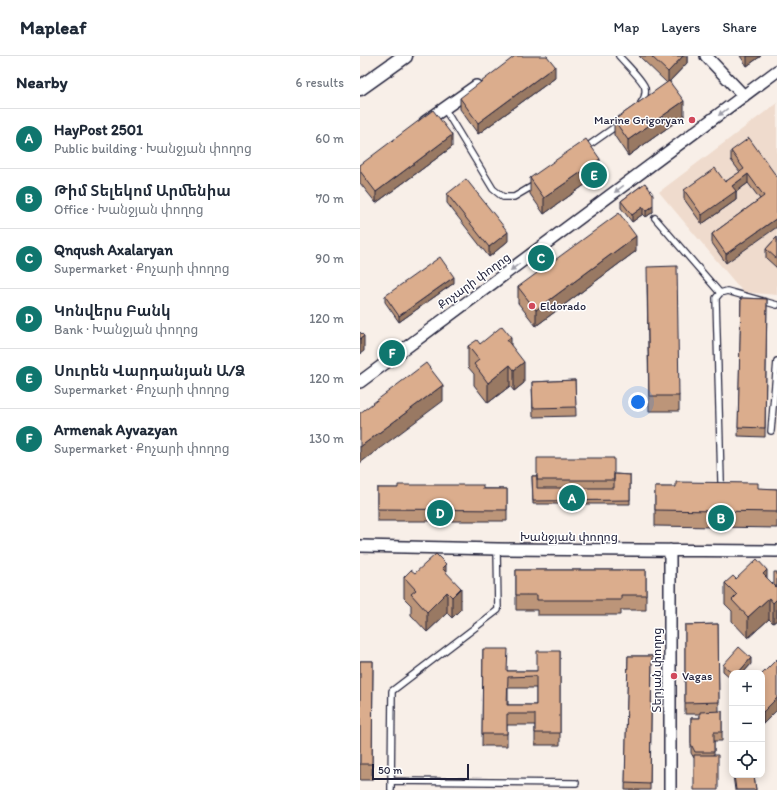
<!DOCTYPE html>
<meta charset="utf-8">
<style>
body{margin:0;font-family:Itim,"Noto Sans Armenian",sans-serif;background:#f6f6f7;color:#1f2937}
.controls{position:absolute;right:12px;bottom:12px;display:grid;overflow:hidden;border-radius:8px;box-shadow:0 2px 10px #0003}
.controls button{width:36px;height:36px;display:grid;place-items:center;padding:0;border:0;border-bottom:1px solid #e0e1e3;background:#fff;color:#1f2937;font:20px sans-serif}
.scale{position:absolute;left:12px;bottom:10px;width:97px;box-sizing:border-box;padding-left:4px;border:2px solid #22223b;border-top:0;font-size:11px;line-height:14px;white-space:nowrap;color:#22223b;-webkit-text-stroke:3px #fff;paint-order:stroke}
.you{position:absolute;left:278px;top:346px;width:14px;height:14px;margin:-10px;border:3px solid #fff;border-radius:50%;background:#1a73e8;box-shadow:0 0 0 6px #1a73e833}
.badge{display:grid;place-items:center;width:26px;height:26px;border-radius:50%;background:#0f766e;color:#fff;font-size:13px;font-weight:700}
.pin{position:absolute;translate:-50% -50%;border:2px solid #fff;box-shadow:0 1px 4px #0006}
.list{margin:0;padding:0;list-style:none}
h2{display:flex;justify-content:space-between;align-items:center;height:52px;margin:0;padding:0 16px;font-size:17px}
h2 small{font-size:13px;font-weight:400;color:#747a83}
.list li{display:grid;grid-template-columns:26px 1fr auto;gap:12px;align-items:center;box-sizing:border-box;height:60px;padding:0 16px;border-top:1px solid #e0e1e3}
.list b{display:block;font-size:15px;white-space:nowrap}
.list p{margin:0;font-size:13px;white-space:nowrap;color:#747a83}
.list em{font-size:13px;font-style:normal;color:#747a83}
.icon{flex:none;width:22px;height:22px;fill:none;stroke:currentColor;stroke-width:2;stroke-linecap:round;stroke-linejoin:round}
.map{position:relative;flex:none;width:417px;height:734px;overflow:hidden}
header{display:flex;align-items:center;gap:24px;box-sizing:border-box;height:56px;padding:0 20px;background:#fff;border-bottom:1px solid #e0e1e3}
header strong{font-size:19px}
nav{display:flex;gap:22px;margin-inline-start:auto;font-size:14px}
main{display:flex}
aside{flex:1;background:#fff}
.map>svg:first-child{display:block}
</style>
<header>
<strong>Mapleaf</strong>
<nav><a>Map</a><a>Layers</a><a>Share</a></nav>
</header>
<main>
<aside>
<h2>Nearby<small>6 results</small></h2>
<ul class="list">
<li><span class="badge">A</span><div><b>HayPost 2501</b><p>Public building · Խանջյան փողոց</p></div><em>60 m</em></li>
<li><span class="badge">B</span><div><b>Թիմ Տելեկոմ Արմենիա</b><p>Office · Խանջյան փողոց</p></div><em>70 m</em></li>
<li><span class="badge">C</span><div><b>Qnqush Axalaryan</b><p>Supermarket · Քոչարի փողոց</p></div><em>90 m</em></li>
<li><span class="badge">D</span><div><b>Կոնվերս Բանկ</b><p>Bank · Խանջյան փողոց</p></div><em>120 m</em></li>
<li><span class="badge">E</span><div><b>Սուրեն Վարդանյան Ա/Ձ</b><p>Supermarket · Քոչարի փողոց</p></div><em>120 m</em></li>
<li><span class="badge">F</span><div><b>Armenak Ayvazyan</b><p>Supermarket · Քոչարի փողոց</p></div><em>130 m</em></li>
</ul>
</aside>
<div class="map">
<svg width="417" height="734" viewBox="0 0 417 734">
<rect width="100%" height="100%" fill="#f8efe8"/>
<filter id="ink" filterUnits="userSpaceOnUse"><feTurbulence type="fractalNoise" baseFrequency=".025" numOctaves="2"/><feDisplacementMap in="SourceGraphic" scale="8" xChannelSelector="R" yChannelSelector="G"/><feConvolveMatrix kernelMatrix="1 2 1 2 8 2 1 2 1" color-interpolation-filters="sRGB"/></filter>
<g filter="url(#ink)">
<!-- built -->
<path fill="#efdbcd" d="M417,47V239L383,236L299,136Z"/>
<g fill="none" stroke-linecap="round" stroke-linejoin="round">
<!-- service casing -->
<g stroke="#22223b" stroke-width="8">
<path id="service" d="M259,0C264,6 284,25 285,32C286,38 284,43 281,47
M84,52L133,133L143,141H154L176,128
M225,92L259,68
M295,162L360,237
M411,375L417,305
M361,425L356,242L360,237L367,235L417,249
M31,725L216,727
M31,734L32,635L138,554L137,493"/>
</g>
<!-- minor casing -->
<g stroke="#22223b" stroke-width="14">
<path id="minor" d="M346,0L384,40
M65,66L116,30
M0,326L417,15
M0,490L137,493L417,495
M310,734V494"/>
</g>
<!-- tertiary casing -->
<g stroke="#22223b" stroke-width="17">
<path id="tertiary" d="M0,32L45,0"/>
</g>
<!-- service -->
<use href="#service" stroke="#fff" stroke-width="5.5"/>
<!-- minor -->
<use href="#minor" stroke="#fff" stroke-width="11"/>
<!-- tertiary -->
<use href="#tertiary" stroke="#fff" stroke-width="14"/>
</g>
<!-- wall -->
<path fill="#bc9579" stroke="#22223b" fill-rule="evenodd" d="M279,0H327V7L310,25L324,60L268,100L254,79V64L307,27Z
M380,0H401L387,10Z
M195,22L118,78L100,53V42Z
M92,91L16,147L0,127V109Z
M371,95L417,121L366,207L352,187V178L400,143L388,127L376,136V144L342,168L324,143V134L365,126L380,116L371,104Z
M240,118L184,158L170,138V122Z
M285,127L293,156L286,161L283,158L272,166L261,152V145Z
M87,138L148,185L129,201L87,147Z
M417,181V212L406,202V193Z
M276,195L176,270L158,247V231Z
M287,226L319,340V355H289Z
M94,227L39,266L25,246V240Z
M381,242L407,243L405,381L378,380Z
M120,288L151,290L164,327L154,335L150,330L128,347L114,329V318L108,311V290Z
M215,324L216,360L173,361L172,326Z
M254,418L270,419V448H173L172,420Z
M295,431L417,433V472L295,470Z
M17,432L147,433V465H17Z
M156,514H286V554H261V559H177V554H156Z
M86,516L101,553L92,562L87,557L67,576L51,559V549L44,542V521L55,517Z
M417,516V564L413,567L409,563L388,582L372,565V555L365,548V527L376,523L407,522L414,529Z
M358,568L359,656L362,655V685H354V699L334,702L331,697V662H340V658H325V569Z
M123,593L148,615H177L200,595V689H175V669H147V690H122ZM148,632H176V649H148Z
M268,600H292L290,734H265Z
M417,603L403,668L402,666V618Z
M0,605H13L12,724H0Z
M391,608L383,617H372V623L363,615V609Z
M373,719H394L396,734H375Z"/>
<!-- shaded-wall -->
<path fill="#997963" stroke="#22223b" d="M323,0H327V7L308,27V16Z
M387,0H401L387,10Z
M195,10V22L118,78V67Z
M324,45V60L268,100V84Z
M92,79V91L16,147V136Z
M240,103V118L184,158V142Z
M388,118V127L376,136V144L342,168V159L372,130Z
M293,150V156L286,161V155Z
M283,151V158L272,166V159Z
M417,162V171L366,207V198Z
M148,176V185L129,201V191Z
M276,180V195L176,270V254Z
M94,221V227L39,266V260Z
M4,280V295L0,298V283Z
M151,281V302L147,284Z
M164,306V327L154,335V314Z
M150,309V330L128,347V327Z
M83,329V345L0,407V391Z
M86,508V529L82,512Z
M407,514V535L403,518Z
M101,532V553L92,562V541Z
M87,536V557L67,576V556Z
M409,542V563L388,582V561Z
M417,543V564L413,567V547Z
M391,602V608L383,617H378Z
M417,642V654L403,668V656Z"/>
<!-- building -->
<path fill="#dbad8d" stroke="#22223b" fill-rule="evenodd" d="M155,0H187L195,10L118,67L100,42Z
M291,0H323L308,16Z
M309,25L324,45L268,84L254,64Z
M73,54L92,79L16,136L0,115V109Z
M389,82L417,121V162L366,198L352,178L404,140L388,118L372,130L376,135L342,159L324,134L355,112L365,126L384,113L371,95Z
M226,83L240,103L184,142L170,122Z
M106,123L148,176L129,191L87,138Z
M285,127L293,138V150L286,155L283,151L272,159L261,145Z
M259,157L276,180L176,254L158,231Z
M417,181V203L406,193Z
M80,201L94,221L39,260L25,240Z
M317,210L319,340H289L287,211Z
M381,242L407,243L405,372L378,371Z
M142,270L151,281L147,284L164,306L154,314L150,309L128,327L114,308L119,304L108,290L117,284L120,288Z
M0,276L4,280L0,283Z
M66,307L83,329L0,391V357Z
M215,324L216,351L173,352L172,326Z
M177,402H254V424H177Z
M254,418L270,419V444L173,445L172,420H177V432H254Z
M316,426L398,427V432L417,433V456L295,454V431H316Z
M38,429H123V433H147V454L17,453V432H38Z
M76,498L86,508L82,512L101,532L92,541L87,536L67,556L51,538L56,534L44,521L51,514L55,517Z
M397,503L407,514L403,518L417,532V543L413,547L409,542L388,561L372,544L377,539L365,527L373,520L376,523Z
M156,514H286V539H261V544H177V539H156Z
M414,516H417V530H415L414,529Z
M358,568L359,646L325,647V569Z
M379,591L391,602L378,617H373L363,609Z
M123,593H148L147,615H177V595H200V677H175V658H147V678H122ZM176,620V649H147L148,621Z
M268,600H292L290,728L265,727Z
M417,603V642L403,656L402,655V618Z
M0,605H13L12,708H0Z
M362,655V676H354V696H335L331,688V662H340V656Z
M334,699H358V734H334Z
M374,719H394L396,734H376Z"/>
<!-- one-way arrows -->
<defs><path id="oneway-solid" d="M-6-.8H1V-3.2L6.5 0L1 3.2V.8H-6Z"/></defs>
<g fill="#9c9ca7">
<use href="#oneway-solid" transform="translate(363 56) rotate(143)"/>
<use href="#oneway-solid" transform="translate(259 133) rotate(143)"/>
<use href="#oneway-solid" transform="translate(155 211) rotate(143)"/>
</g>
</g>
<!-- markers -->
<g fill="#d1495b" stroke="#fff" stroke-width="1.5">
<circle cx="332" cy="64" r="4"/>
<circle cx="172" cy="250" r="4"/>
<circle cx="314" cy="620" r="4"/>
</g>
<g text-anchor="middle" stroke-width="3" stroke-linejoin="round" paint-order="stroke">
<!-- poi labels -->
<g font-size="12" fill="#22223b" stroke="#fff" text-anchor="start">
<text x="324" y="68" text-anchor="end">Marine Grigoryan</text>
<text x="180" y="254">Eldorado</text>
<text x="322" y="624">Vagas</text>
</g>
<!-- street labels -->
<g font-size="12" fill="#22223b" stroke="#fff">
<text transform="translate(114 225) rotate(-36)" y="4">Քոչարի փողոց</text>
<text x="209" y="485">Խանջյան փողոց</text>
<text transform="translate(297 614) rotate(-90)" y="4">Տերյան փողոց</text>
</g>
</g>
</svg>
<div class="controls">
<button>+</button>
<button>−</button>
<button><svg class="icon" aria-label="locate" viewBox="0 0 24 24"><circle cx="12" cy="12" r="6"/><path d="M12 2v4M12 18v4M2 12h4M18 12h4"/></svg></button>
</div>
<div class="scale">50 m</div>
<div class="you"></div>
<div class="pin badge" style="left:212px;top:442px">A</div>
<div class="pin badge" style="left:361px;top:462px">B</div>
<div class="pin badge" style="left:181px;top:202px">C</div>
<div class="pin badge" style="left:80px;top:457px">D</div>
<div class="pin badge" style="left:234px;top:119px">E</div>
<div class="pin badge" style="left:32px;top:297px">F</div>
</div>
</main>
